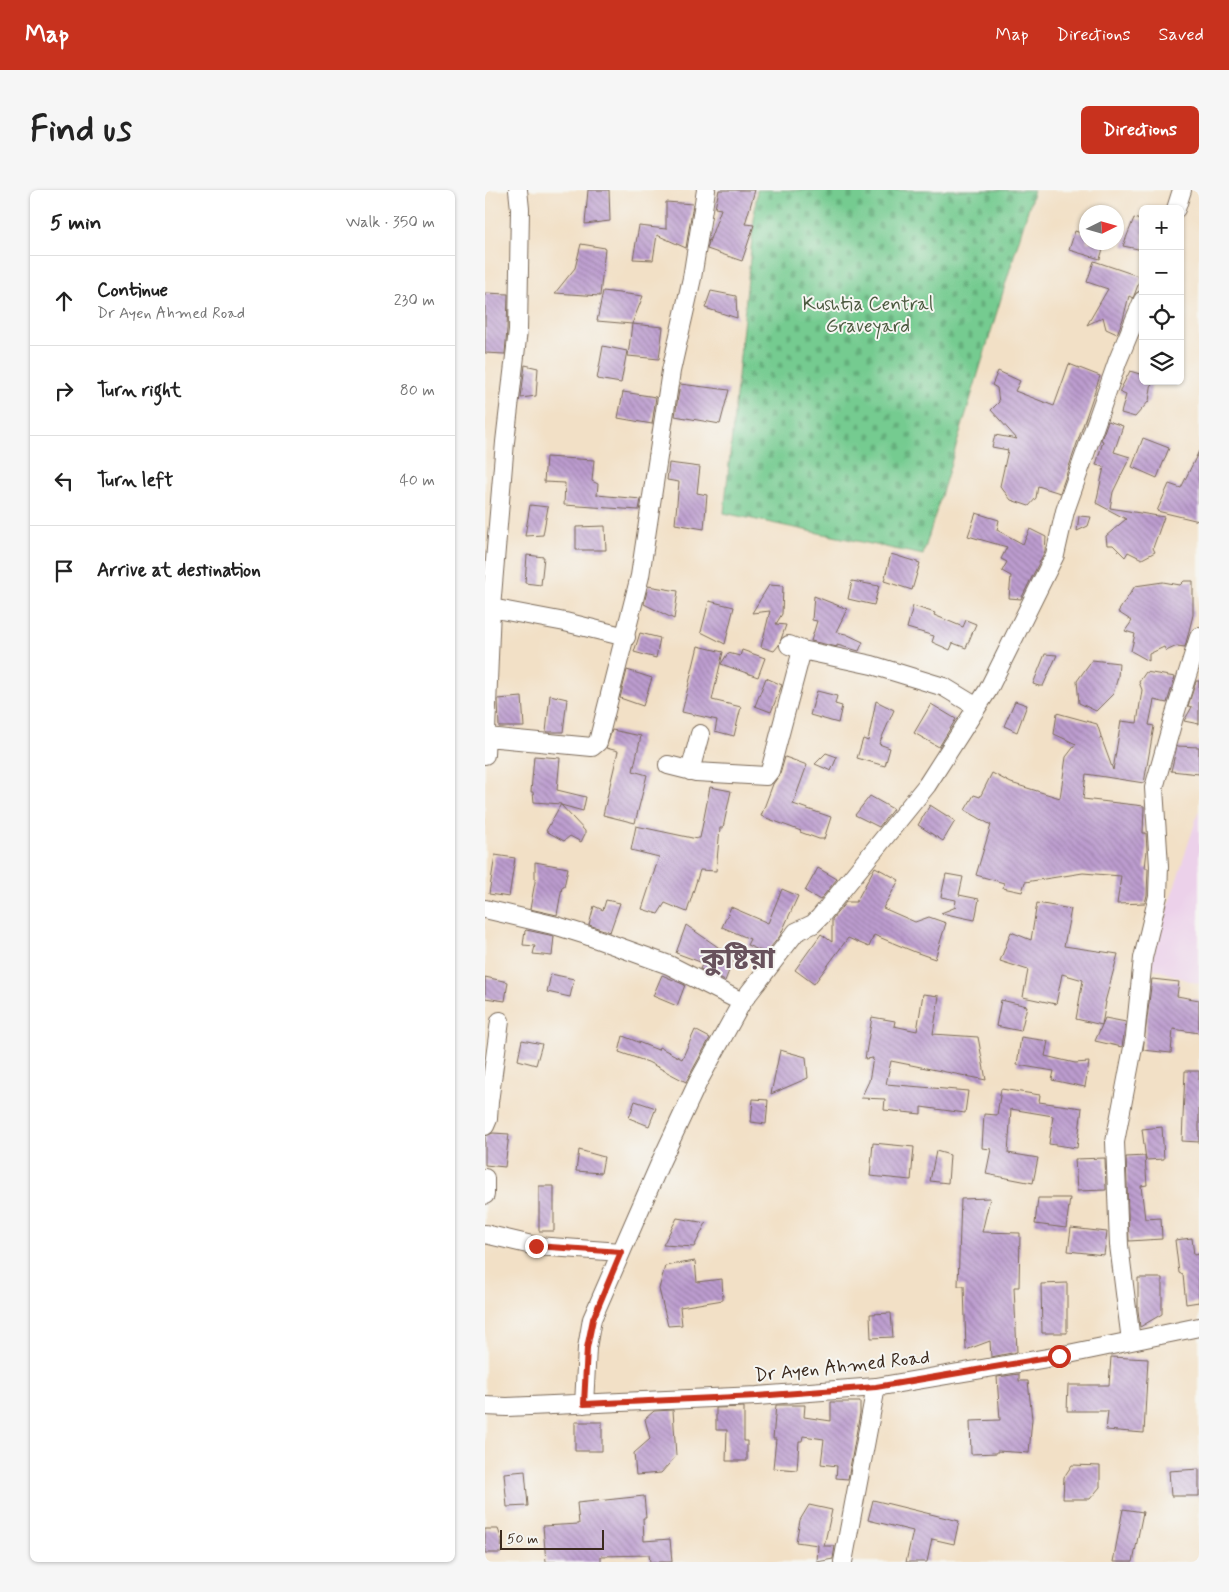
<!DOCTYPE html>
<meta charset="utf-8">
<style>
body{margin:0;font-family:Mynerve,"Noto Sans Bengali",sans-serif;background:#f6f6f6;color:#222}
.controls{position:absolute;right:15px;top:15px;display:grid;overflow:hidden;border-radius:8px;box-shadow:0 1px 4px #0004}
.controls button{width:45px;height:45px;display:grid;place-items:center;padding:0;border:0;border-bottom:1px solid #e0e0e0;background:#fff;color:#222;font:25px sans-serif}
.compass{position:absolute;left:594px;top:15px;width:45px;height:45px;border-radius:50%;background:#fff;box-shadow:0 1px 4px #0004;rotate:85deg}
.scale{position:absolute;left:15px;bottom:12px;width:104px;box-sizing:border-box;padding-left:5px;border:2px solid #3b2a1e;border-top:0;font-size:14px;line-height:18px;white-space:nowrap;color:#3b2a1e;-webkit-text-stroke:4px #f6f6f2;paint-order:stroke}
.stop{position:absolute;width:15px;height:15px;margin:-11px;border:4px solid #c8321e;border-radius:50%;background:#fff}
.stop.end{background:#c8321e;border-color:#fff;box-shadow:0 1px 5px #0008}
.list{margin:0;padding:0;list-style:none}
h2{display:flex;justify-content:space-between;align-items:center;height:65px;margin:0;padding:0 20px;font-size:21px}
h2 small{font-size:16px;font-weight:400;color:#767676}
.list li{display:grid;grid-template-columns:32px 1fr auto;gap:15px;align-items:center;box-sizing:border-box;height:90px;padding:0 20px;border-top:1px solid #e0e0e0}
.list b{display:block;font-size:19px;white-space:nowrap}
.list p{margin:0;font-size:16px;white-space:nowrap;color:#767676}
.list em{font-size:16px;font-style:normal;color:#767676}
.icon{flex:none;width:28px;height:28px;fill:none;stroke:currentColor;stroke-width:2;stroke-linecap:round;stroke-linejoin:round}
.map{position:relative;flex:none;width:714px;height:1372px;overflow:hidden;border-radius:8px}
header{display:flex;align-items:center;gap:30px;box-sizing:border-box;height:70px;padding:0 25px;background:#c8321e;color:#fff}
header strong{font-size:24px}
nav{display:flex;gap:28px;margin-inline-start:auto;font-size:18px}
.intro{display:flex;align-items:center;justify-content:space-between;box-sizing:border-box;height:120px;padding:0 30px}
h1{margin:0;font-size:35px}
.button{padding:12px 22px;border-radius:8px;background:#c8321e;color:#fff;font-size:18px;font-weight:700}
main{display:flex;gap:30px;padding:0 30px}
aside{flex:1;background:#fff;border-radius:8px;box-shadow:0 1px 4px #0004}
.map>svg:first-child{display:block}
</style>
<header>
<strong>Map</strong>
<nav><a>Map</a><a>Directions</a><a>Saved</a></nav>
</header>
<div class="intro"><h1>Find us</h1><a class="button">Directions</a></div>
<main>
<aside>
<h2>5 min<small>Walk · 350 m</small></h2>
<ul class="list">
<li><svg class="icon" aria-label="ahead" viewBox="0 0 24 24"><path d="M12 20V5M6 11l6-6 6 6"/></svg><div><b>Continue</b><p>Dr Ayen Ahmed Road</p></div><em>230 m</em></li>
<li><svg class="icon" aria-label="right" viewBox="0 0 24 24"><path d="M7 20v-9h11M14 6l5 5-5 5"/></svg><div><b>Turn right</b></div><em>80 m</em></li>
<li><svg class="icon" aria-label="left" viewBox="0 0 24 24"><path d="M17 20v-9H6M10 6l-5 5 5 5"/></svg><div><b>Turn left</b></div><em>40 m</em></li>
<li><svg class="icon" aria-label="arrive" viewBox="0 0 24 24"><path d="M6 21V4h12l-3 4 3 4H6"/></svg><div><b>Arrive at destination</b></div></li>
</ul>
</aside>
<div class="map">
<svg width="714" height="1372" viewBox="0 0 714 1372">
<defs>
<pattern id="cemetery-stones" width="16" height="16" patternUnits="userSpaceOnUse" patternTransform="scale(1.25)"><rect width="16" height="16" fill="#74cb90"/><path d="M2 7V4a2 2 0 0 1 4 0v3zM10 15v-3a2 2 0 0 1 4 0v3z" fill="#65ae7c"/></pattern>
<pattern id="building-back-hatch" width="6" height="6" patternUnits="userSpaceOnUse" patternTransform="scale(1.25)"><rect width="6" height="6" fill="#bc9ccf"/><path d="M-1 5l2 2M0 0l6 6M5-1l2 2" fill="none" stroke="#9a7fa7"/></pattern>
</defs>
<rect width="100%" height="100%" fill="#f6f6f2"/>
<filter id="ink" filterUnits="userSpaceOnUse"><feTurbulence type="fractalNoise" baseFrequency=".02" numOctaves="2"/><feDisplacementMap in="SourceGraphic" scale="10" xChannelSelector="R" yChannelSelector="G"/><feConvolveMatrix kernelMatrix="1 2 1 2 8 2 1 2 1" color-interpolation-filters="sRGB"/></filter>
<filter id="wash" filterUnits="userSpaceOnUse"><feTurbulence type="fractalNoise" baseFrequency=".0096" numOctaves="4" result="noise"/><feDisplacementMap in="SourceGraphic" scale="20" xChannelSelector="R" yChannelSelector="G"/><feGaussianBlur stdDeviation="1.12" result="paint"/><feColorMatrix in="noise" values="0 0 0 0 0 0 0 0 0 0 0 0 0 0 0 0 0 1.4 0 .05"/><feComposite in="paint" operator="in"/></filter>
<g filter="url(#wash)">
<rect width="100%" height="100%" fill="#f2e0c6"/>
<!-- built -->
<path fill="#ecd1ea" d="M714,620V794L664,777Z"/>
<!-- cemetery -->
<path fill="url(#cemetery-stones)" stroke="#587a57" d="M272,0H549L438,365L239,323Z"/>
<g id="blocks">
<!-- building -->
<path fill="url(#building-back-hatch)" d="M103,0H124L125,31L100,34Z
M234,0H270L260,34L269,35L257,71L222,59L224,52L236,19L230,18Z
M181,12L208,14L201,58L172,45L168,70L148,69L154,36L181,39Z
M649,28L658,31V60L638,56Z
M590,41L602,45V52H620L615,69L584,60Z
M96,54L120,58L115,106L70,103L90,78Z
M609,71L656,87L650,103L648,108L644,106L638,129L632,144L621,139L618,127L602,135L623,99L602,92Z
M118,101L158,106L147,134L112,131Z
M226,101L251,106L252,128L220,118Z
M0,103L23,104L22,139L20,164L0,163Z
M147,134L178,137L174,169L143,166Z
M118,156L142,161L136,193L112,189Z
M584,174L615,186L575,303L553,296L551,308L544,316L526,310L515,296L523,260L507,257L510,245L532,249L506,220L514,212L512,198L507,195L513,181L535,191L530,201L569,216Z
M40,175L53,178L51,206L36,208Z
M645,181L658,185V191H667L664,211L650,227L636,223L641,205L634,202Z
M195,194L244,200L235,234L190,226Z
M138,202L171,207L167,234L133,228Z
M623,231L638,236L629,262L645,267L628,302L625,318L679,327L668,358L670,362L657,369L643,362L640,367L628,355H622L621,346L641,329L611,313L619,277L611,275L618,251L616,250Z
M658,248L684,258L672,288L647,277Z
M714,261V331L672,321L684,294L696,298Z
M61,267L109,270L107,291L113,294L112,305L156,309L154,320L79,315L80,293L59,292Z
M184,273L215,277L212,303L222,305L219,339L190,334L194,292L182,290Z
M45,315L63,317L58,345L40,346Z
M491,323L514,330L512,340L538,354L545,339L561,347L560,361L536,409L524,408L526,386L517,381L522,372L516,369L522,357L483,346Z
M594,326L606,327L603,336L592,341Z
M120,336L121,360H91V337Z
M406,364L435,373L427,400L399,391Z
M42,365L59,367L56,395L40,393Z
M367,391L394,396L389,415L363,409Z
M699,391H708V425L700,457L692,456L681,461L679,457L664,464V471L646,461L650,444L640,441L647,431L633,422L650,396L678,392L695,395Z
M284,395L298,396L297,424L291,434L301,435L294,455L289,461L276,457L285,421L267,423Z
M163,396L193,401L189,429L159,414Z
M329,406L362,419L351,442L361,444L378,452L374,461L352,455V457L326,451L332,431L327,430Z
M224,411L249,417L240,454L216,442Z
M428,416L450,423L449,425L478,437L481,430L491,434L481,458L468,453L465,460L447,452L449,446L422,438Z
M155,443L175,448L171,468L149,462Z
M213,456L238,462L227,510L256,517L249,546L230,541L232,530L197,522Z
M257,460L280,468L273,487L236,474L243,463L255,466Z
M560,464L572,465L558,496H554L548,494Z
M607,470L634,473L633,487L628,504L611,521L594,513L592,491Z
M142,480L167,488L158,516L135,508Z
M661,482L690,487L682,513L669,510L664,535L669,536L659,593L601,584L598,609L659,616L658,643H661L662,660L660,678H663L662,705L660,713L632,714L636,686L598,683L540,692L537,702L518,698L519,693L491,685L506,635L480,620L489,605L495,607L507,583L526,593L575,608L581,567L591,554L569,544L572,523L612,534L616,546L615,549L616,547L628,580L636,531L652,533L657,500L654,492Z
M281,488L297,495L286,522L270,516Z
M711,491H714V534L699,531L707,517L703,516Z
M332,501L352,506L350,514L357,516L353,533L325,525Z
M65,505L82,509L78,542H61Z
M37,507L39,537H14L13,509Z
M391,511L409,520L394,554L405,558L400,576L372,568L378,549L383,551Z
M530,511L542,515L532,542L519,536Z
M446,514L471,529L454,557L429,543Z
M127,540L156,546L148,581L162,585L150,633L118,625L133,561L121,558Z
M692,556L714,557V584L686,581Z
M341,563L352,567L346,581L330,574Z
M49,566L75,568L72,600L101,607L98,621L76,615L100,641V644L96,652L85,646L79,651L61,641L76,614L49,612L48,602H46Z
M300,567L322,575L308,614L346,627L339,649H334L315,642L316,641L276,626L288,594L295,584Z
M225,597L246,601L238,638H235L231,681L215,680L202,722L180,713L173,724L157,719L174,667L146,660L151,636L212,649V648H215Z
M385,606L408,619L394,637L370,625Z
M445,615L470,631L458,651L433,635Z
M10,665L30,668L24,707L4,704Z
M50,672L83,678L79,697H77L72,725L45,719L50,692Z
M390,677L414,690L398,718L430,732L444,727L461,733L450,769L430,762L389,745L384,757L363,748L329,794L310,780L336,744L347,752V729L361,712H371Z
M333,678L352,689L335,710L320,701Z
M461,684L478,687L474,705L494,709L490,730L456,723L471,717H470L471,710L456,707Z
M297,699L313,706L295,746L281,763L262,755L265,749L237,737L246,717L283,733Z
M121,710L135,713L125,742L104,735L109,716L118,720Z
M552,713L586,719L579,756L633,764L620,812H621L617,835L591,829L598,790L577,784L571,814L538,807L543,780L515,771L526,742L546,750Z
M201,735L249,768L240,791L215,779L218,773L191,763Z
M41,740L69,746L67,766L48,764L50,756L38,755L40,741Z
M66,784L89,789L85,807L62,802Z
M177,785L200,795L192,816L168,806Z
M0,787L23,792L20,811L0,808Z
M667,789L694,792L692,806L714,810V843L688,839L686,863L658,860Z
M438,804L454,806L448,844L493,847L501,890L406,871L401,894L483,901L480,923L436,917V924L399,920L400,909L376,908L384,891L388,868L380,869L387,827L410,831L409,836L432,841Z
M516,810L542,816L536,841L511,836Z
M620,828L641,832L637,857L610,851Z
M210,840L225,848L201,892L163,872L134,862L138,846L173,860L174,857L197,869Z
M536,847L563,851L560,866L590,873L604,872L600,897L567,890L569,881L532,875Z
M37,850L57,854L51,875L33,870Z
M295,860L321,867L323,888L286,904Z
M700,881H714V952L697,951Z
M516,899L555,905L554,912L597,918L592,958L564,954L568,926L526,919L523,963L553,968L548,993L501,984L506,959L497,958L499,924L512,925Z
M268,909L283,910L281,934L266,932Z
M150,911L171,918L164,936L144,928Z
M677,937L679,969L661,970L657,939Z
M8,943L24,944L20,977L0,975V946Z
M388,953L429,957L426,990L385,986Z
M94,960L119,967L116,983L91,981Z
M451,961L465,965L463,993L445,991Z
M660,966L662,995L656,996L660,1029L676,1028L677,1049L644,1051L641,967Z
M620,968L621,1000L592,1001L590,969Z
M54,996H69V1041H54Z
M505,1008L497,1042L535,1043L534,1097H529L532,1162L506,1167L505,1151L481,1160L479,1096H473L476,1009Z
M553,1008H585L581,1038L550,1034Z
M192,1028L221,1033L209,1057L178,1055Z
M586,1038L622,1042L619,1065L583,1061Z
M707,1048L709,1065L714,1064V1112L701,1114L698,1085L694,1083L690,1050Z
M210,1071L212,1092L237,1089L238,1110L195,1117L197,1135L183,1136L174,1099L180,1076Z
M653,1088H677V1124L655,1137L653,1120Z
M582,1093V1143H557L556,1094Z
M406,1123L408,1147L386,1148L385,1124Z
M626,1167L663,1169L659,1243L621,1240L623,1221H582L583,1195H624Z
M534,1184V1191H543L547,1229L544,1263L512,1261V1263L486,1264L485,1231L515,1230L512,1187Z
M346,1212H375V1223L363,1289L351,1288L352,1276L336,1274L339,1249L318,1246L317,1251H314L312,1280L288,1278L291,1249H288L291,1215H320L319,1227L346,1231Z
M259,1217V1251H262V1271H241L242,1240H231V1218Z
M188,1220L191,1266L176,1283L151,1285L149,1263L165,1249L160,1229L169,1221Z
M90,1232H117V1261H90Z
M587,1275L615,1276V1297L605,1309H578L579,1287Z
M714,1279V1306H686L684,1281Z
M40,1281L43,1316L22,1317L19,1283Z
M159,1306L161,1328H158L159,1351L185,1349L187,1372H165L164,1365L116,1366V1372H61L58,1336L94,1334L92,1313Z
M388,1310L474,1331L469,1354L447,1349L442,1372H421L428,1341L383,1330Z
M324,1315L347,1320L339,1356H350L348,1369L332,1372L333,1355L311,1352L315,1330Z
M638,1319L658,1322L648,1372H628Z
M0,1339H13L17,1350L16,1363H0Z"/>
</g>
</g>
<g filter="url(#ink)">
<use href="#blocks" fill-opacity="0" stroke="#7b6a59" stroke-width="1"/>
<g fill="none" stroke-linecap="round" stroke-linejoin="round">
<!-- minor casing -->
<g stroke="#7b6a59" stroke-width="20">
<path id="minor" d="M691,19L697,0
M6,418L80,432L141,447
M304,455L317,460L387,475L459,497L492,517
M2,547L107,557L113,552L155,386L186,181L207,88L221,0
M0,565L6,418L20,252L33,140L35,19L33,0
M183,575L211,582L281,586L285,581L317,460
M205,581L215,544
M0,719L72,736L101,745L184,775L257,812
M0,936L3,929L4,912L15,831
M0,988V1005
M0,1044L51,1056L136,1062
M646,1151L634,1055L630,952L650,847L658,768L673,706L674,676L669,598L689,527L714,447
M99,1214L102,1158L107,1129L176,971L213,892L257,812L311,742L328,734L335,727L442,595L503,500L570,365L580,321L633,170L658,110
M0,1216L22,1217L272,1206L391,1197L574,1166L714,1137
M358,1372L391,1197"/>
</g>
<!-- minor -->
<use href="#minor" stroke="#fff" stroke-width="18"/>
</g>
</g>
<g fill="none" stroke-linecap="round" stroke-linejoin="round" filter="url(#ink)">
<!-- route -->
<path stroke="#c8321e" stroke-width="6" d="M51,1056L136,1062L108,1129L102,1158L99,1214L272,1206L391,1197L574,1166"/>
</g>
<g text-anchor="middle" stroke-width="4" stroke-linejoin="round" paint-order="stroke">
<!-- park labels -->
<g font-size="19" fill="#4c5a40" stroke="#f6f6f2">
<text x="383" y="120">Kushtia Central<tspan x="383" dy="22">Graveyard</tspan></text>
</g>
<!-- street labels -->
<g font-size="19" fill="#3b2a1e" stroke="#f6f6f2">
<text transform="translate(357 1175) rotate(-6)" y="7">Dr Ayen Ahmed Road</text>
</g>
<!-- town labels -->
<g font-size="29" font-weight="bold" fill="#68525c" stroke="#f6f6f2">
<text x="253" y="778">কুষ্টিয়া</text>
</g>
</g>
</svg>
<div class="controls">
<button>+</button>
<button>−</button>
<button><svg class="icon" aria-label="locate" viewBox="0 0 24 24"><circle cx="12" cy="12" r="6"/><path d="M12 2v4M12 18v4M2 12h4M18 12h4"/></svg></button>
<button><svg class="icon" aria-label="layers" viewBox="0 0 24 24"><path d="M12 4l9 5-9 5-9-5zM3 14l9 5 9-5"/></svg></button>
</div>
<svg class="compass" viewBox="-18 -18 36 36"><path d="M0-13l5 13h-10z" fill="#e53935"/><path d="M0 13l5-13h-10z" fill="#767676"/></svg>
<div class="scale">50 m</div>
<div class="stop" style="left:574px;top:1166px"></div>
<div class="stop end" style="left:51px;top:1056px"></div>
</div>
</main>
